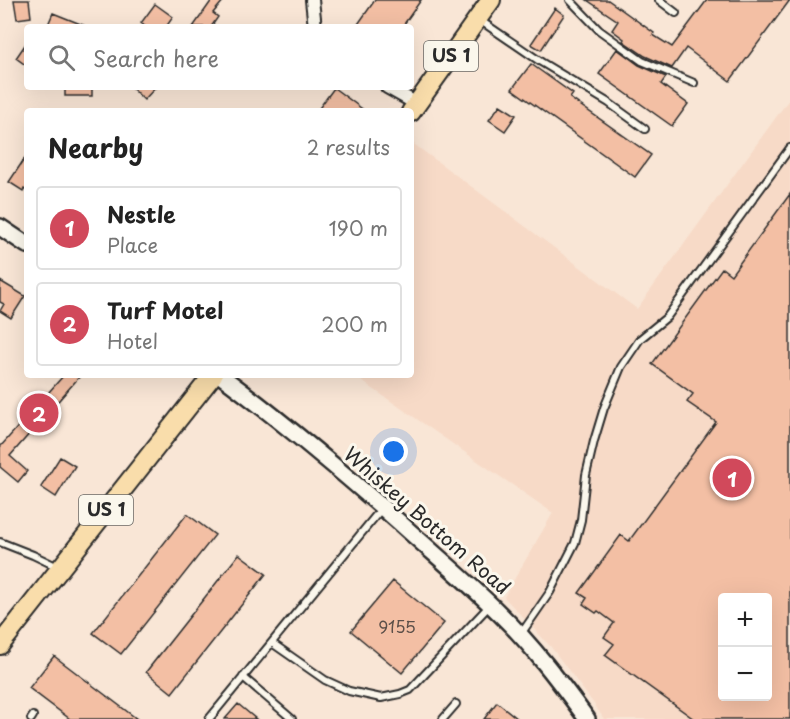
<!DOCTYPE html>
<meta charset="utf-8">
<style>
body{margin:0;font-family:"Playpen Sans",sans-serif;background:#f6f6f6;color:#222}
.controls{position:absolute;right:18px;bottom:18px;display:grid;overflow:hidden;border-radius:6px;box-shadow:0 6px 24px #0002}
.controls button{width:54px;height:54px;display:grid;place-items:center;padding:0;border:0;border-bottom:2px solid #e0e0e0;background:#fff;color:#222;font:30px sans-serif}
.you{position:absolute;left:394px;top:452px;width:21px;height:21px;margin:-15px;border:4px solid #fff;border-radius:50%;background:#1a73e8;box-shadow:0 0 0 9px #1a73e833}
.badge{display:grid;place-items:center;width:39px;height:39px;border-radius:50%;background:#d1495b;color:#fff;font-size:20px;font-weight:700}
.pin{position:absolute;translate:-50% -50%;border:3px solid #fff;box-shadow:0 2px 6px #0006}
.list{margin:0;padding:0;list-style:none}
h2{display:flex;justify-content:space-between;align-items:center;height:78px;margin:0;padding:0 24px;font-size:26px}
h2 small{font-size:20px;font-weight:400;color:#767676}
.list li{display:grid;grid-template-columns:39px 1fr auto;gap:18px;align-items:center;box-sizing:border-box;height:84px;margin:0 12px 12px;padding:0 12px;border:2px solid #e0e0e0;border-radius:6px}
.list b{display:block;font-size:22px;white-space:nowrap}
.list p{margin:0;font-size:20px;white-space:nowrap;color:#767676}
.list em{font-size:20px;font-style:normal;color:#767676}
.icon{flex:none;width:33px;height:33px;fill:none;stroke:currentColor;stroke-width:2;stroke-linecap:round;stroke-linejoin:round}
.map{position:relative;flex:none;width:790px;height:719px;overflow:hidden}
.search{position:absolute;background:#fff;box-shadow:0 6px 24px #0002;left:24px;top:24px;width:390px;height:66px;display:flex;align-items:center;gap:15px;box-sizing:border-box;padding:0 21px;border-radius:6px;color:#767676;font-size:22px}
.panel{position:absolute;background:#fff;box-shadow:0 6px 24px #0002;left:24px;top:108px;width:390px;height:270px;border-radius:6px}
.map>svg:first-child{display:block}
</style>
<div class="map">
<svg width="790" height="719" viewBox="0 0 790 719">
<rect width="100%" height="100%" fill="#f9e6d6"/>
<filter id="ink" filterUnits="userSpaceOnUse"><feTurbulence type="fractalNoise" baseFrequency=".0167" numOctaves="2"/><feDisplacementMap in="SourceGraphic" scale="12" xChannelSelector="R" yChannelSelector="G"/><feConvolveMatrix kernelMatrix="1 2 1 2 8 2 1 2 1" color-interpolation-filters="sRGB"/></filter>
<g filter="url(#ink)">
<!-- built -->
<path fill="#f7dac7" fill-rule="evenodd" d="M790,98V719H604L594,704L551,647L504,597L553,513L353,375H411V142L637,309ZM722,598H768V696H722Z"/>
<!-- building -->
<path fill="#f3bfa4" stroke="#2b2b2b" stroke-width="1.5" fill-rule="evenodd" d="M14,0H29L31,17L17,19Z
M212,0H224L213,13L218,17L211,27H193Z
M375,0H421L402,27H356Z
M587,0H608L654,33L653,35L672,47L707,0H790L730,81L686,48L672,68L645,56L623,41L624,39L612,30L618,21Z
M155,4L173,17L166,27H146L141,23Z
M555,8L564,15L541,50L531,44Z
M53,13L88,27H47Z
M27,42V66L16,58Z
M617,49L639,65L666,77L661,84L688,104L672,126L599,74Z
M531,64L573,94L570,98L651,155L635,177L512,89Z
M65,87H92V96H65Z
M131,87H156L144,100Z
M334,88L365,111H317Z
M500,105L516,115L505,131L489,120Z
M27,155V192L24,189L23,191L9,182Z
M790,194V719H694L605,655L614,644L604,637L614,623L598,611L596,613L583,604L587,598L579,593L621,535L629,541L716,422L687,402L693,394L652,364L722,268L731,275ZM723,597H768V696H723Z
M0,281L25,296L11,318L0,311L4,304L0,302Z
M64,375H81L10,456L27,471L18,482L0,467V447Z
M60,457L75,466L56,497L41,487Z
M187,514L215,535L121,654L93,633Z
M239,554L266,574L172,693L146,672Z
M393,581L444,623L402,673L351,631Z
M54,656L137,719H70L29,688Z
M497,702L518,719H484Z
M238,704L256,719H225Z"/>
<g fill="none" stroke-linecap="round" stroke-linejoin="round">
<!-- service casing -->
<g stroke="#2b2b2b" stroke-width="10">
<path id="service" d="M570,0L599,30L642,61L694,83
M659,0L676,13
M478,19L541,62L609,103L645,129
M0,542L33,555L60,568
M521,634L550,592L575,543L581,520L586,475L594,441L604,408L621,367L640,339L667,317L790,148
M272,643L325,680L349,691L381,698L400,694L410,690L490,605
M243,677L292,719
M31,719L33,716
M209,719L382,508
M443,719L456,704"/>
</g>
<!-- minor casing -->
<g stroke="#2b2b2b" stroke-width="16">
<path id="minor" d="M312,0L315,27
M387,87L417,104"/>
</g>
<!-- tertiary casing -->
<g stroke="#2b2b2b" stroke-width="20">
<path id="tertiary" d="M0,227L27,245
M220,375C282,421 341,471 399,522C433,553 468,582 500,614C533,646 560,682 587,719"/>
</g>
<!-- primary casing -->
<g stroke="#2b2b2b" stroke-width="22">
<path id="primary" d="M411,112L491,0
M0,645L213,375"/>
</g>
<!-- service -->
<use href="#service" stroke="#fbf7ec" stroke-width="6"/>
<!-- minor -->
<use href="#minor" stroke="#fbf7ec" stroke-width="12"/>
<!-- tertiary -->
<use href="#tertiary" stroke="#fbf7ec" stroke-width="15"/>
<!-- primary -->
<use href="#primary" stroke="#f9ddab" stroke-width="18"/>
</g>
</g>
<g text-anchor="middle" stroke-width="6" stroke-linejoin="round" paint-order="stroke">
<!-- number labels -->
<g font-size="16" fill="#5d5049">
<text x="397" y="633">9155</text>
</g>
<!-- shield labels -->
<g fill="#fbf7ec" stroke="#696865" stroke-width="1.5">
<rect x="424" y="41" width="54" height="30" rx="4.5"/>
<rect x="79" y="495" width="54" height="30" rx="4.5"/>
</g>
<g font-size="18" font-weight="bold" fill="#2b2b2b">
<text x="451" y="62">US 1</text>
<text x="106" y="516">US 1</text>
</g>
<!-- street labels -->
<g font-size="20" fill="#2b2b2b" stroke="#fbf7ec">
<text transform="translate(427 521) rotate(41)" y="7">Whiskey Bottom Road</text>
</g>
</g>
</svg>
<div class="controls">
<button>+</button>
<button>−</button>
</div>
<div class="you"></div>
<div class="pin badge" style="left:732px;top:478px">1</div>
<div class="pin badge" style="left:39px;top:413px">2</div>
<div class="search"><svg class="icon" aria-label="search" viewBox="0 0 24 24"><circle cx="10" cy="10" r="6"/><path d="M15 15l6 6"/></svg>Search here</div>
<section class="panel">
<h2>Nearby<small>2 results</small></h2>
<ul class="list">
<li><span class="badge">1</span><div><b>Nestle</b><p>Place</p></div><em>190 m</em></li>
<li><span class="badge">2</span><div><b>Turf Motel</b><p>Hotel</p></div><em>200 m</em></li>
</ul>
</section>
</div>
